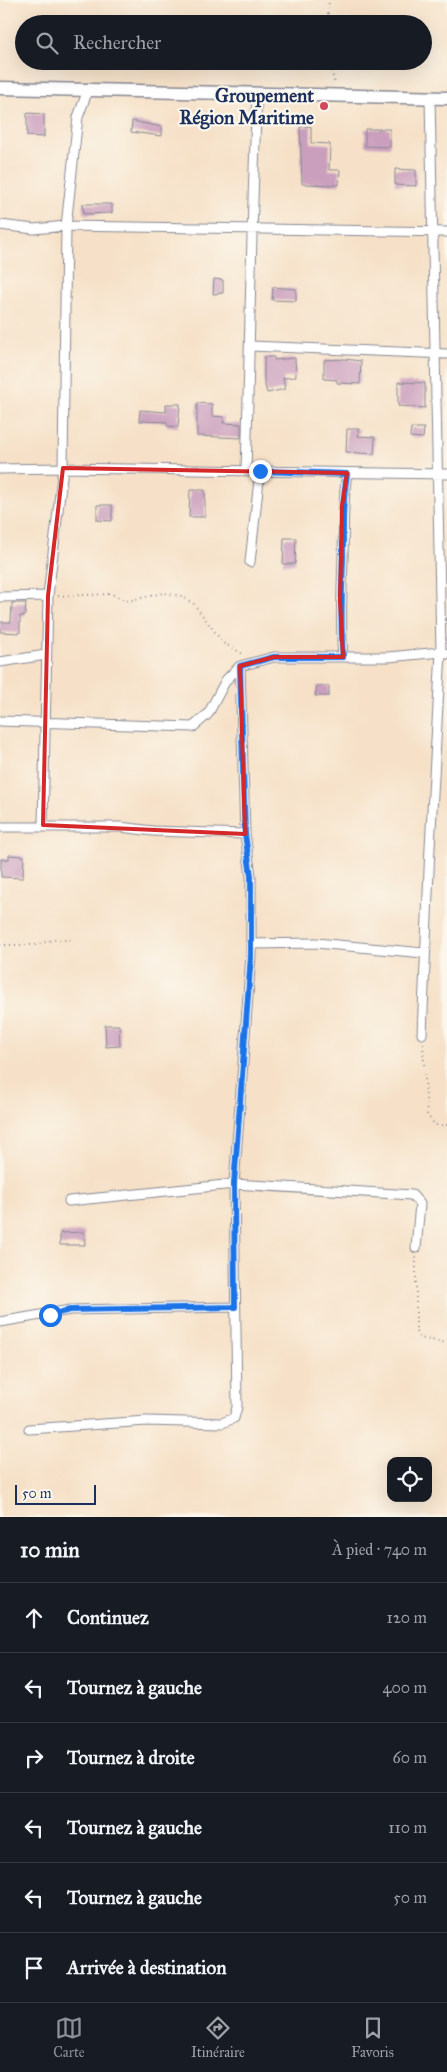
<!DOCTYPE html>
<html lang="fr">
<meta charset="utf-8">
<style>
body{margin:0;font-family:"IM FELL Great Primer",serif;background:#242831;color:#f1f3f6}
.controls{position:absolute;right:15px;bottom:15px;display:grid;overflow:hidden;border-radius:10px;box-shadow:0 5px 20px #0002}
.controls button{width:45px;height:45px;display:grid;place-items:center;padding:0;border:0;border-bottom:1px solid #363941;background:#171b24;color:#f1f3f6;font:25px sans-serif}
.scale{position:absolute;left:15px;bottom:12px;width:81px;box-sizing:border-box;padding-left:5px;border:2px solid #1b2f5e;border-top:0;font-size:14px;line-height:18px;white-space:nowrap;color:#1b2f5e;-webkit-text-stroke:4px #fbf7ec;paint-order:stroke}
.stop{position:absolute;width:15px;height:15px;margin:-11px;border:4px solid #1a73e8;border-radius:50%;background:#fff}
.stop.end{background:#1a73e8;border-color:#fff;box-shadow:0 1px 5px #0008}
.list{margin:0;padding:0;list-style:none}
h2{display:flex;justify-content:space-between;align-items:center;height:65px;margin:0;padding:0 20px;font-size:21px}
h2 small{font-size:16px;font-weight:400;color:#9ea1a6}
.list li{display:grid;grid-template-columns:32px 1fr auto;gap:15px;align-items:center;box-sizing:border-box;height:70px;padding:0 20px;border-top:1px solid #363941}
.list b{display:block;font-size:19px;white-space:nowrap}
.list em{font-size:16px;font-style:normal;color:#9ea1a6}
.icon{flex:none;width:28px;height:28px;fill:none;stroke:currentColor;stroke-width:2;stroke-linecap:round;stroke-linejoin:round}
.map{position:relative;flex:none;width:447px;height:1517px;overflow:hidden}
.search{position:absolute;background:#171b24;box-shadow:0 5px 20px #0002;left:15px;right:15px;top:15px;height:55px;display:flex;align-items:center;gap:12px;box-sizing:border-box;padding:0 18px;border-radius:28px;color:#9ea1a6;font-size:19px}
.sheet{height:485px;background:#171b24}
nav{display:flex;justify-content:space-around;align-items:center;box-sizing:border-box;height:70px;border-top:1px solid #363941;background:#171b24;font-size:14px;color:#9ea1a6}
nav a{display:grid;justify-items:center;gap:2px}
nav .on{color:#8c9099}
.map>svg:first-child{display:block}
</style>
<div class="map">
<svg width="447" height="1517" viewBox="0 0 447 1517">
<rect width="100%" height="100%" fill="#fbf7ec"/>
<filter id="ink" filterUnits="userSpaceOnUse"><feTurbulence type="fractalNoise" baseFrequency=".02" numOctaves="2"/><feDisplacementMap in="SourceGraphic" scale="10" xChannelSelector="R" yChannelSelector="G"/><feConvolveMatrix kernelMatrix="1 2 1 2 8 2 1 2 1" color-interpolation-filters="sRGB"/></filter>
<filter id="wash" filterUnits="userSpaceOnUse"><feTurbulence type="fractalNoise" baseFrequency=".0096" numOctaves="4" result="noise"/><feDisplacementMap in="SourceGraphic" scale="20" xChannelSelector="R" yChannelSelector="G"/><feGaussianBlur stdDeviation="1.12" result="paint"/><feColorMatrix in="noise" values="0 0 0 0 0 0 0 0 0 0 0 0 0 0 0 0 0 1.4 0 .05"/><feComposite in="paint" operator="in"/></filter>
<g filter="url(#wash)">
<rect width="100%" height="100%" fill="#f6e1c8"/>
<g id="blocks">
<!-- building -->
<path fill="#ca9fbd" d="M27,113L44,114V137L27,136Z
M132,121L162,127V136L131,132Z
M311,126V143L330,144L329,170H340L339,185L302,184L300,127Z
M365,129H390V147L365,146Z
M395,169L416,170V186L395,185Z
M82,204H112V213L84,214Z
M214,279L223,280V293L213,294Z
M273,287L296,289V301L272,300Z
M264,357H274V360L295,358L296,377L283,378L285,389L267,393L264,382Z
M345,359L361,361L360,384L337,383V380L324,379V360Z
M398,382L425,383V408L398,406Z
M197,403L212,404V416L224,417L223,423L241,424V438L197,436Z
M166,404H180L178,427L167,426V422L139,421L140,410L166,412Z
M411,428H424L423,438L410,437Z
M347,429H359L358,436L375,437L374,454L346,452Z
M190,490H205V517H189Z
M97,505H112V521L97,520Z
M284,538H296L295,564H283Z
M12,603H26L25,616H20V633L0,632V622H11Z
M317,686H329V696H315Z
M9,855L24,856L23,878L1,877V859H9Z
M105,1025H119L120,1046L106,1047Z
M84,1232L85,1245H60V1233Z"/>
</g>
</g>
<g filter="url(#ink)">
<use href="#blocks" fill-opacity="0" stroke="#888893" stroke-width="1"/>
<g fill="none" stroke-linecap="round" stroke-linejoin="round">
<!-- minor casing -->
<g stroke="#888893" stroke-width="11">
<path id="minor" d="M0,225L34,229L66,226L447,232
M250,346L447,354
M0,469L63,468L447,474
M246,471C250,345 251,219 257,94
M250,562L260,471
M0,597L48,596
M343,657C340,623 342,591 343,558C344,528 342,504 347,473
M0,662L46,655
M0,721L193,727L208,714L226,680L240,666L274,657H388L441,652L447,654
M43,825L48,596L63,468L66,226L78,117L88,90
M0,827H120L153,831L245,834
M251,944L316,943L424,953
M422,1034L430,847L441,652L430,97
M69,1201L234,1184L412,1195L420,1204L416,1248
M0,1322L70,1310L235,1307
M29,1429L147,1421L222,1423L234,1418L237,1407L234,1184L251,955V876L245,834L240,666"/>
</g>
<!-- secondary casing -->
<g stroke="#888893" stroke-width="15">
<path id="secondary" d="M0,88L447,98"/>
</g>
<!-- path -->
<path stroke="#888893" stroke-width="2" stroke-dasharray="1 4" stroke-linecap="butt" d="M327,24L329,0
M331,61L332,73L335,84
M58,596L111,594L128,601L163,593L181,596L194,604L223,643L243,654
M0,945H36L52,940H71
M423,1044L427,1115L435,1125H447
M416,1257V1332L420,1338L447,1343"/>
<!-- minor -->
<use href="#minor" stroke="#fff" stroke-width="9"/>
<!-- secondary -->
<use href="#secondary" stroke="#fff" stroke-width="12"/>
</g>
</g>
<g fill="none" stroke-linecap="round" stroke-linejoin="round" filter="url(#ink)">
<!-- route -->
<path stroke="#1a73e8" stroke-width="6" d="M50,1315L70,1310L235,1307L234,1184L251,955V876L245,834L240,666L274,657H343C340,623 342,591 343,558C343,528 342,504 347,474L260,471"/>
</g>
<!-- marked area -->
<path fill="none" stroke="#d62828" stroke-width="4" stroke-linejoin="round" d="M63,468L347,473L342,506L340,601L343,657H274L240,666L245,834L43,825L48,596Z"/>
<!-- markers -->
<circle fill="#d1495b" stroke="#fbf7ec" stroke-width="2" cx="324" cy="106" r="5"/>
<g text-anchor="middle" stroke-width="4.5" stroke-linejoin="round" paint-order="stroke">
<!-- poi labels -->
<g font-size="19" font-weight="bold" fill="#1b2f5e" stroke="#fbf7ec" text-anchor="end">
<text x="314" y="102">Groupement<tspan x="314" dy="22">Région Maritime</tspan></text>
</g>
</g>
</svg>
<div class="controls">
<button><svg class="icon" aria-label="locate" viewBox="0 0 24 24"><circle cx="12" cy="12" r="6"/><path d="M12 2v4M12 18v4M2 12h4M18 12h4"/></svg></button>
</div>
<div class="scale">50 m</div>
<div class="stop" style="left:50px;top:1315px"></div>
<div class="stop end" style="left:260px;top:471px"></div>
<div class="search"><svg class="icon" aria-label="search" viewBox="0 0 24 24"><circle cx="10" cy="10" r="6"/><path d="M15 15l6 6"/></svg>Rechercher</div>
</div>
<section class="sheet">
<h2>10 min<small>À pied · 740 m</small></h2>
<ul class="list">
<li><svg class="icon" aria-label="ahead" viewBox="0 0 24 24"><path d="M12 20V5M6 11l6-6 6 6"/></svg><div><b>Continuez</b></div><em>120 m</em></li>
<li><svg class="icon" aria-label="left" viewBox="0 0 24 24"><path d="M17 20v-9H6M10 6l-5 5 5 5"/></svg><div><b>Tournez à gauche</b></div><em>400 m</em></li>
<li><svg class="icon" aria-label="right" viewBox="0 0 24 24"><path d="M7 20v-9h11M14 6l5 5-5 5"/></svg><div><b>Tournez à droite</b></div><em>60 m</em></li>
<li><svg class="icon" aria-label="left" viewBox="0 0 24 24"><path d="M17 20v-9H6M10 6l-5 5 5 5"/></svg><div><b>Tournez à gauche</b></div><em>110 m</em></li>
<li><svg class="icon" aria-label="left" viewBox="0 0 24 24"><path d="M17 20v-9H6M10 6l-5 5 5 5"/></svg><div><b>Tournez à gauche</b></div><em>50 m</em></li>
<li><svg class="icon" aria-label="arrive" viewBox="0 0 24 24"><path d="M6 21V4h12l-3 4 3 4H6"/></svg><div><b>Arrivée à destination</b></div></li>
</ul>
</section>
<nav>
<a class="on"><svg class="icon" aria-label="map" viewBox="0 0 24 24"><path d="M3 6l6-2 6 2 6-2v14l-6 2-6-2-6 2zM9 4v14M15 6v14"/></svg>Carte</a>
<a><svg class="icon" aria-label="directions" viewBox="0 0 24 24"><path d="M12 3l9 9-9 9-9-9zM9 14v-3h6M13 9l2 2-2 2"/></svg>Itinéraire</a>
<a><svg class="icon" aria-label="saved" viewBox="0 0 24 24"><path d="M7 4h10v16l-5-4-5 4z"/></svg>Favoris</a>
</nav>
